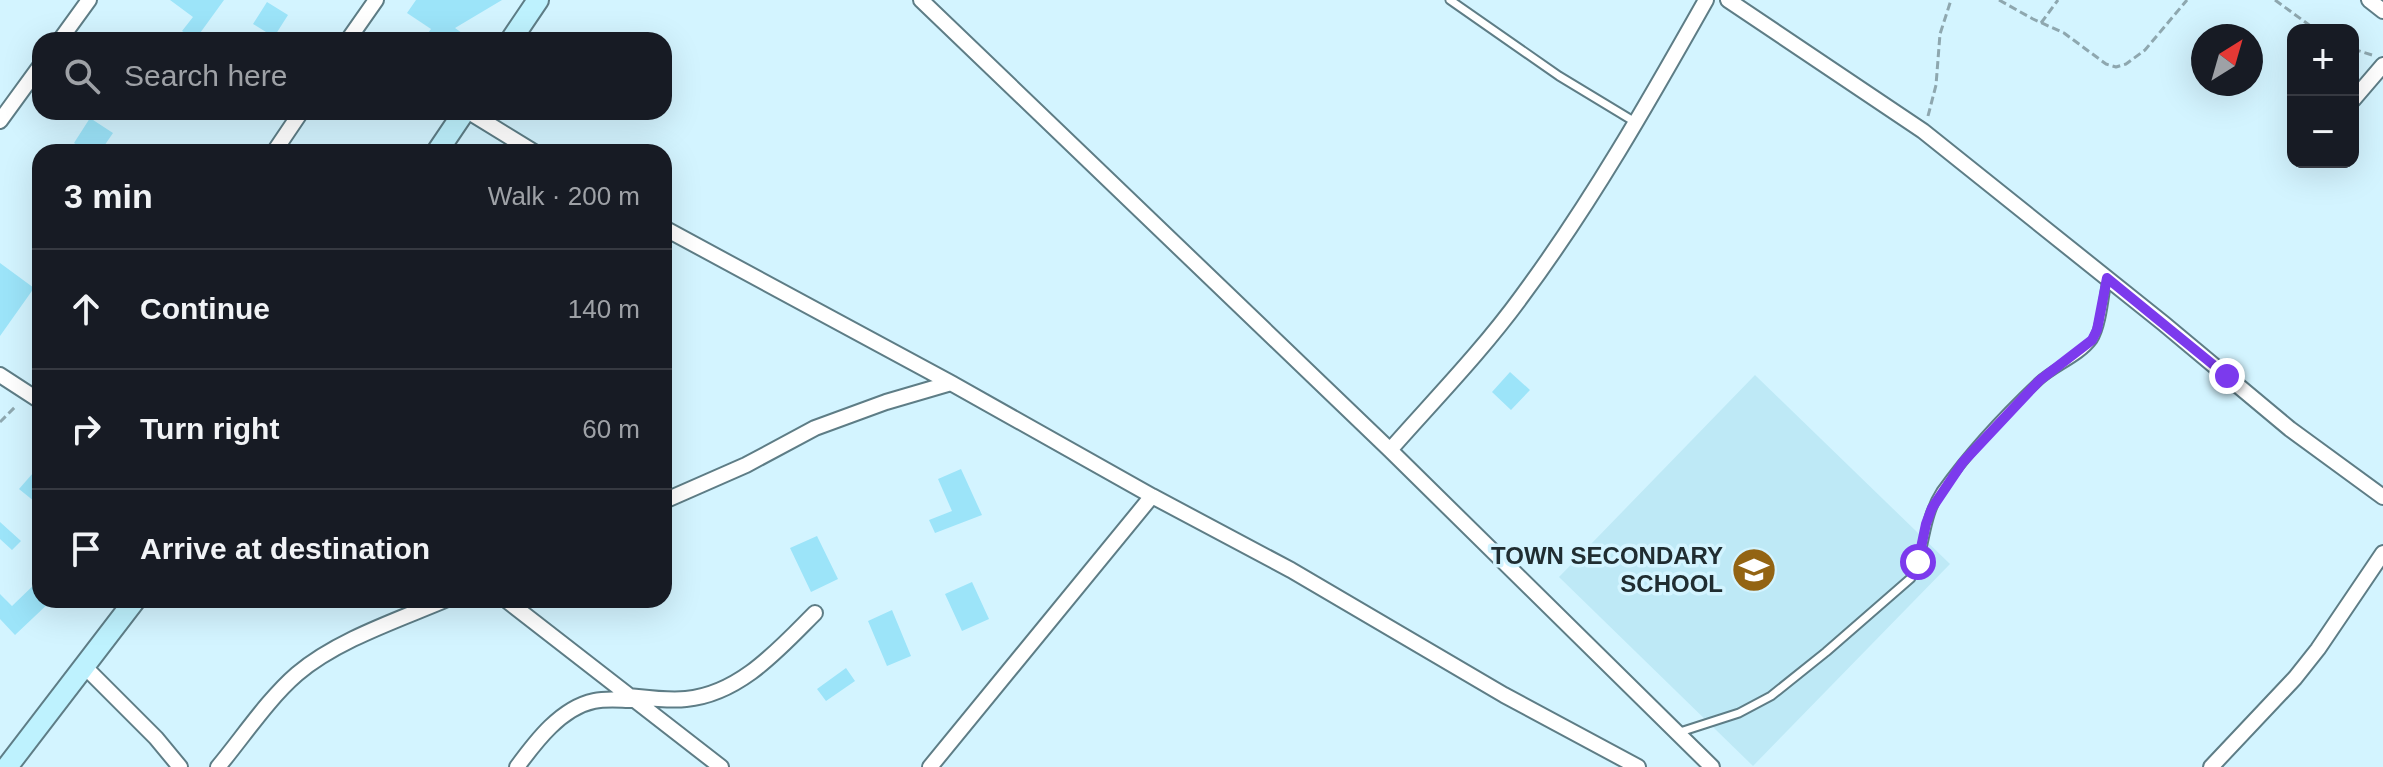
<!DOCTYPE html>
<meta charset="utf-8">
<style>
body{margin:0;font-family:Helvetica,sans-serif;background:#242831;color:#f1f3f6}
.controls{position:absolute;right:24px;top:24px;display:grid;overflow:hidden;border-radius:16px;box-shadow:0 8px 32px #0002}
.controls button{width:72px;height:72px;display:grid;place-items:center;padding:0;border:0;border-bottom:2px solid #363941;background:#171b24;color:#f1f3f6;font:40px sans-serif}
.compass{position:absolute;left:2191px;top:24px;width:72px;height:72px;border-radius:50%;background:#171b24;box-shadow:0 8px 32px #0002;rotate:37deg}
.stop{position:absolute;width:24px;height:24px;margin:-18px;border:6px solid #7c3aed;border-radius:50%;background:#fff}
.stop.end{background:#7c3aed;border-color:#fff;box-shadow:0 2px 8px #0008}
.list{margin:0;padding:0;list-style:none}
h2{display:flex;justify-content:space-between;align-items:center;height:104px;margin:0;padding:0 32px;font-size:34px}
h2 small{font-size:26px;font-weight:400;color:#9ea1a6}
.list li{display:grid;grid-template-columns:52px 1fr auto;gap:24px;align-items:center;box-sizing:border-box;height:120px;padding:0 32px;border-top:2px solid #363941}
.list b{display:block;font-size:30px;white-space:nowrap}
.list em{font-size:26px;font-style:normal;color:#9ea1a6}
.icon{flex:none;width:44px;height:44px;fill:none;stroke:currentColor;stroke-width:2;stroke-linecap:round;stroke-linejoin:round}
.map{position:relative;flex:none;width:2383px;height:767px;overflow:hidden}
.search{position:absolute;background:#171b24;box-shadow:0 8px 32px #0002;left:32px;top:32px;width:640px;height:88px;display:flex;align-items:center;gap:20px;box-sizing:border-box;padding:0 28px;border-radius:24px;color:#9ea1a6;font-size:30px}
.panel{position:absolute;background:#171b24;box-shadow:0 8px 32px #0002;left:32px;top:144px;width:640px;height:464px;border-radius:24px}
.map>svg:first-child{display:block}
</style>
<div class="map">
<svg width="2383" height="767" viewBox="0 0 2383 767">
<rect width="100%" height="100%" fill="#d3f4ff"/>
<!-- built -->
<path fill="#bee9f6" d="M1755,375L1950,564L1753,766L1559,577Z"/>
<!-- building -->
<path fill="#9ce4f9" d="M170,0H224L195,40L182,31L193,17Z
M416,0H502L455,28L462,33L454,40H423L431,29L407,13Z
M267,2L288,15L274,37L253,24Z
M90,118L113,133L100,152H88L74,143Z
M0,263L34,288L0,336Z
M1510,372L1530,390L1511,410L1492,392Z
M40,465V506L19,489Z
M961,469L982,515L935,533L929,520L952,511L938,479Z
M0,522L21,541L12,550L0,539Z
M817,536L838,579L811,592L790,548Z
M40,579V600H52L15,635L0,619V594L12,606Z
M972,582L989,619L962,631L945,594Z
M892,610L911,656L887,666L868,621Z
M846,668L855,681L826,701L817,689Z"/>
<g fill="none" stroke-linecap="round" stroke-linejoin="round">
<!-- lane casing -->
<g stroke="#5e7d86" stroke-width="11">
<path id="lane" d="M1450,0L1559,76L1635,122
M1677,733L1739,713L1771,696L1826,652L1911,578C1927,551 1922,520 1941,491C1968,453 2005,413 2039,381C2055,366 2080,358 2093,340C2102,326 2104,296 2107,280"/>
</g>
<!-- street casing -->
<g stroke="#5e7d86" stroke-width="18">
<path id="street" d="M921,0L1390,450L1712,767
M1728,0L1923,131L2163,323L2290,429L2383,497
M2369,0L2383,11
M60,40L89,0
M348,40L376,0
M2353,100L2383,65
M469,112L534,152
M0,121L40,66
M274,152L301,112
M664,228L951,383L1152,496L1291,570L1504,695L1638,767
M0,375L40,401
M1390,450C1434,400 1482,351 1522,296C1591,203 1649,101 1706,0
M664,501L746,465L815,428L886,402L951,383
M506,600L721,767
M85,667L156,738L180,767
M629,696C648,698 668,701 686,699C740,694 779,649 815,613
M218,767C243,737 268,699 297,674C337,640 398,620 445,600
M517,767C536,741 561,708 594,701C607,698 621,700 633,700
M930,767L1152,496
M2211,767L2295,678L2318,649L2383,553"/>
</g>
<!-- secondary casing -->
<g stroke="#5e7d86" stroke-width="24">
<path id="secondary" d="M511,40L538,0
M437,152L464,112
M7,767L135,600"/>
</g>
<!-- path -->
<path stroke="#8ea7af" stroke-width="3" stroke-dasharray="8 4" stroke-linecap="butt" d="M1999,0L2033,19L2064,33L2106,64L2116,67L2126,64L2145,50L2187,0
M2275,0L2316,30
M2041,23L2058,0
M2353,49L2372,55
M1928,116L1936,85L1940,34L1951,0
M0,422L17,405"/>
<!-- lane -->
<use href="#lane" stroke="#fff" stroke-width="7"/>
<!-- street -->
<use href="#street" stroke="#fff" stroke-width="14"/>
<!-- secondary -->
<use href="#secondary" stroke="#bef2fe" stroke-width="20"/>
</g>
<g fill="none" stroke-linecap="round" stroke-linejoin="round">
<!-- route -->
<path stroke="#7c3aed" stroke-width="10" d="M1918,562L1926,524L1932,508L1963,462L2040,380L2092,340L2097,330L2107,278L2227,376"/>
</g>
<!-- icons -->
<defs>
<g id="school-disc" transform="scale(2.3)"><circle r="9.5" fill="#936413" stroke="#d3f4ff"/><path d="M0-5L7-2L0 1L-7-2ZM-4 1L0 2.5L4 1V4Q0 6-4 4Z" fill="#fff"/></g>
</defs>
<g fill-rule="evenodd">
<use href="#school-disc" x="1754" y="570"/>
</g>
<g text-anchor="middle" stroke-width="7" stroke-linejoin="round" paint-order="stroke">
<!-- poi labels -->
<g font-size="24" font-weight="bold" fill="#202d31" stroke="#d3f4ff" text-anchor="end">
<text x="1723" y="564">TOWN SECONDARY<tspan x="1723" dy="28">SCHOOL</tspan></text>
</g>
</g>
</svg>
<div class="controls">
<button>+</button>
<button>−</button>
</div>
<svg class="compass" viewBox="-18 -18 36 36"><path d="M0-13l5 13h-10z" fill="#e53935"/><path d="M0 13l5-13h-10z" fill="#9ea1a6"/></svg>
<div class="stop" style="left:1918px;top:562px"></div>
<div class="stop end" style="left:2227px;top:376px"></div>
<div class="search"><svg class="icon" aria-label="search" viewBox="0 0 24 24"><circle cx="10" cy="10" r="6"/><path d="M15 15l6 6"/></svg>Search here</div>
<section class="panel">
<h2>3 min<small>Walk · 200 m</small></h2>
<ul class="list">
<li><svg class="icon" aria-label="ahead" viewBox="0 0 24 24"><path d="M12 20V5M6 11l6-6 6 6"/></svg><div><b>Continue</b></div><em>140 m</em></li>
<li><svg class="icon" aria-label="right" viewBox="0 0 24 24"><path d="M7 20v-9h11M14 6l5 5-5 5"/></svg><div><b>Turn right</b></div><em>60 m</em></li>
<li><svg class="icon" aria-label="arrive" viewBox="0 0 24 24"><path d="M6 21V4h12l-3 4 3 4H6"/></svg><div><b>Arrive at destination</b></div></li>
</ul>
</section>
</div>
